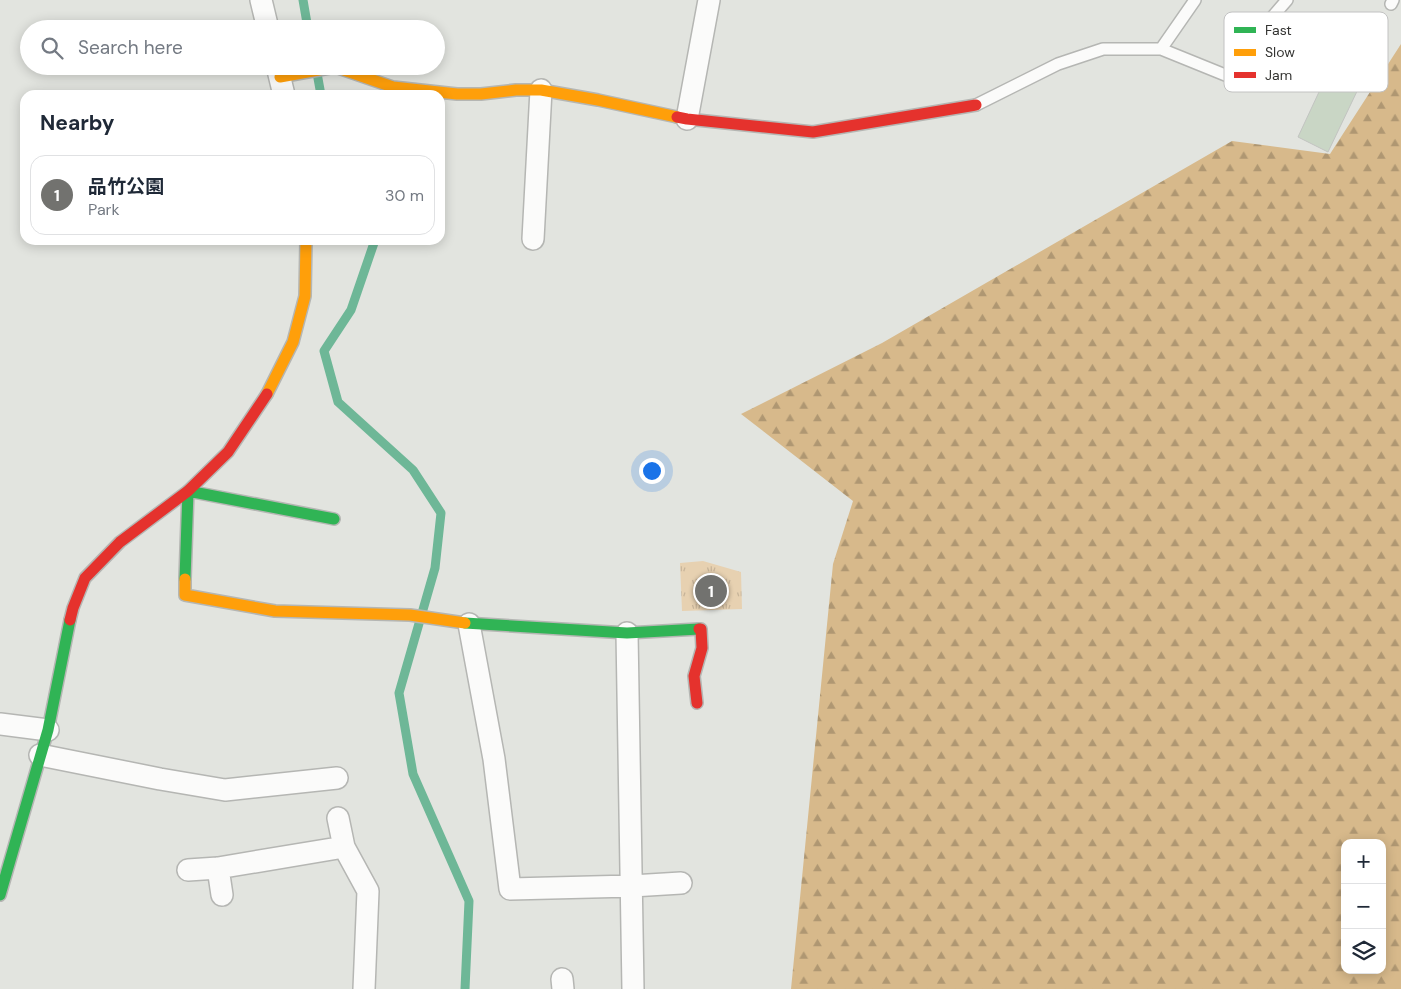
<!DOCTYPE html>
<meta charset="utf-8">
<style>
body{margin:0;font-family:"DM Sans","Noto Sans JP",sans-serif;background:#f2f2f3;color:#1f2937}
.controls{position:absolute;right:15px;bottom:15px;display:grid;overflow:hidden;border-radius:10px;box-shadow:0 2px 12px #0003}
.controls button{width:45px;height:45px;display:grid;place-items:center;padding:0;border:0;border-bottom:1px solid #e0e1e3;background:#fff;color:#1f2937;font:25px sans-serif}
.you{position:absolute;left:651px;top:470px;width:18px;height:18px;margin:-12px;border:4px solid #fff;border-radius:50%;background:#1a73e8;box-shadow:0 0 0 8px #1a73e833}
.badge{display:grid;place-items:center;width:32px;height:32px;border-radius:50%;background:#72726f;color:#fff;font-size:16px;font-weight:700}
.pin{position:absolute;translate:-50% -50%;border:2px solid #fff;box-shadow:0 1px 5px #0006}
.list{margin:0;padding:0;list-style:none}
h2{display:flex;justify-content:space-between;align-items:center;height:65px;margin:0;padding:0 20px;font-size:21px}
h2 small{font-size:16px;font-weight:400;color:#747a83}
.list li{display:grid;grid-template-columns:32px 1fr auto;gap:15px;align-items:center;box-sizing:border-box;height:80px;margin:0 10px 10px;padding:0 10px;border:1px solid #e0e1e3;border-radius:15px}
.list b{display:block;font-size:19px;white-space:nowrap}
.list p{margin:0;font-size:16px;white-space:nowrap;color:#747a83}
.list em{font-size:16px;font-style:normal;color:#747a83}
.icon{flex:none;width:28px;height:28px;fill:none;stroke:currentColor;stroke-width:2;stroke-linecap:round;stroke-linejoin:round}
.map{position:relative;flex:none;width:1401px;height:989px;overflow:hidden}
.search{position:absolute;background:#fff;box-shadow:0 2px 12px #0003;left:20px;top:20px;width:425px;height:55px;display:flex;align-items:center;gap:12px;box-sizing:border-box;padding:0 18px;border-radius:28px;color:#747a83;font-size:19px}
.panel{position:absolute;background:#fff;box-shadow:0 2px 12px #0003;left:20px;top:90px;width:425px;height:155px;border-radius:15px}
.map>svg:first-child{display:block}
</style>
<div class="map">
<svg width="1401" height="989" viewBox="0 0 1401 989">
<defs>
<pattern id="forest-firs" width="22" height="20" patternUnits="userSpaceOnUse" patternTransform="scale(1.25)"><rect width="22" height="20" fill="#d7b98b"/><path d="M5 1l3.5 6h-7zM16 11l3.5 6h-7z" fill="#af9772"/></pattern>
<pattern id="park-tufts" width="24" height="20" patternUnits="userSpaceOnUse" patternTransform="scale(1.25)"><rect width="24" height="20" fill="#e7d1b1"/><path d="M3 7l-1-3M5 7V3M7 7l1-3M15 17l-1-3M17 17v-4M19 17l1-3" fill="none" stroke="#c7b499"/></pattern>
</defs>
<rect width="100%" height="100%" fill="#e2e4df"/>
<!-- forest -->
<path fill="url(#forest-firs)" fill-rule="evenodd" d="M1401,44V989H791L833,564L853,501L741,414L882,343L1232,141L1330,154ZM1345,843H1382V970H1345Z"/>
<!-- park -->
<path fill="url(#park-tufts)" d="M703,561L741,572L742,609L682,611L680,563Z"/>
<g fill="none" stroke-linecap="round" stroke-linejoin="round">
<!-- stream -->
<path stroke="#6eb797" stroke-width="9" d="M303,0L308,29
M317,73L321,95
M375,240L351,310L324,351L338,402L413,470L441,513L435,568L399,693L413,774L469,901L465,989"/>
</g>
<!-- building -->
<path fill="#c9d6c5" stroke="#c2c4c1" d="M1340,47L1371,62L1328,152L1298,137Z"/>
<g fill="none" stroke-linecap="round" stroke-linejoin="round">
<!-- lane casing -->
<g stroke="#b5b6b3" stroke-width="14">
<path id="lane" d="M1391,4L1393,0
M1161,49L1240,81L1268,22L1287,0
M976,105L1058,64L1103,49H1161L1195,0"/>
</g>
<!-- street casing -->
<g stroke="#b5b6b3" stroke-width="24">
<path id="street" d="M261,0L268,29
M277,66L284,95
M687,119L709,0
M533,239L541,90
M469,624L494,759L510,889L632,886L681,883
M627,633L633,989
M0,724L48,730
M40,755L160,779L225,790L337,778
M338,818L344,847
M218,868L222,895
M188,870L218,868L344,847L368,891L364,989
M562,979L563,989"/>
</g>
<!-- fast casing -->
<g stroke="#b5b6b3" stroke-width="14">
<path id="fast" d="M185,579L188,491L334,519
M465,623L627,633L699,629
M0,895L48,730L70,620"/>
</g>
<!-- slow casing -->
<g stroke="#b5b6b3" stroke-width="14">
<path id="slow" d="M280,77L335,67L393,87L457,94H481L516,90H541L598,100L677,117
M267,394L293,342L305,296L306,240
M185,579V595L275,611L410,615L465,623"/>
</g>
<!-- jam casing -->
<g stroke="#b5b6b3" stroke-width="14">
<path id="jam" d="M677,117L687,119L813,132L976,105
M70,620L73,608L85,578L120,542L188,491L228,452L267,394
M697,703L694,676L702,648L701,629H699"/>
</g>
<!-- lane -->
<use href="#lane" stroke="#fbfbfa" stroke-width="11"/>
<!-- street -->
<use href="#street" stroke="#fbfbfa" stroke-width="21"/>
<!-- fast -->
<use href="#fast" stroke="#30b455" stroke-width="11"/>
<!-- slow -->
<use href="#slow" stroke="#ff9f0a" stroke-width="11"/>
<!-- jam -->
<use href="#jam" stroke="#e5322d" stroke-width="11"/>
</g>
<!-- legend -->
<rect x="1224" y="12" width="164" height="80" rx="8" fill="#fff" stroke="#c2c2c2" stroke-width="1"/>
<rect x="1234" y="27" width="22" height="6" fill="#30b455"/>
<rect x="1234" y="49" width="22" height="7" fill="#ff9f0a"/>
<rect x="1234" y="72" width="22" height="6" fill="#e5322d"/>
<g font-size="14" fill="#353533">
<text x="1265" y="35">Fast</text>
<text x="1265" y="57">Slow</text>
<text x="1265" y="80">Jam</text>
</g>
</svg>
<div class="controls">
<button>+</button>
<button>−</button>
<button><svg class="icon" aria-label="layers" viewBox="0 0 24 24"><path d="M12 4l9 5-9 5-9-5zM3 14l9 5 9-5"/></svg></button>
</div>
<div class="you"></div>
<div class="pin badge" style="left:711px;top:591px">1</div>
<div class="search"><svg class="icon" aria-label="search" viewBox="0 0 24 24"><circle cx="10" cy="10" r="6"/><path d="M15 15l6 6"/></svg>Search here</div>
<section class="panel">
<h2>Nearby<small></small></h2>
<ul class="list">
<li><span class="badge">1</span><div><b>品竹公園</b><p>Park</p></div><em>30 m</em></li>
</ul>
</section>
</div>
